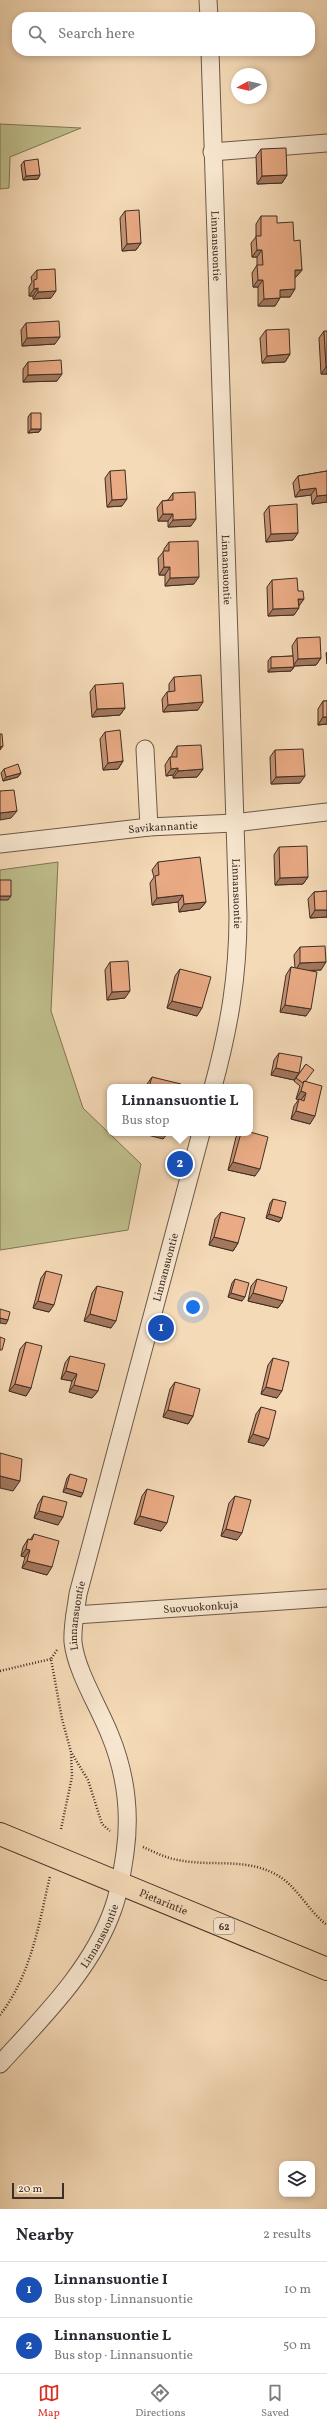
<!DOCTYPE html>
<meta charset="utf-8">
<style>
body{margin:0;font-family:Vollkorn,serif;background:#f2f2f3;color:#2b2b33}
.controls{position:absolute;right:12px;bottom:12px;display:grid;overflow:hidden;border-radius:8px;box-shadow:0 2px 6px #0003}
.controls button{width:36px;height:36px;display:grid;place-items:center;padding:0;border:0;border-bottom:1px solid #e1e1e2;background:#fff;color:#2b2b33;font:20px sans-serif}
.compass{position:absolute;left:231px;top:68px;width:36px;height:36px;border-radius:50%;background:#fff;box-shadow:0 2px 6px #0003;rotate:262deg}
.scale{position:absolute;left:12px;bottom:10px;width:52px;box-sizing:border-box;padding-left:4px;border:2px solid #3f2e25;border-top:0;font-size:11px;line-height:14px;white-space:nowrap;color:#3f2e25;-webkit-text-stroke:3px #f8e7d0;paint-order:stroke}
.you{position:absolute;left:193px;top:1307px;width:14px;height:14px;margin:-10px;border:3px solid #fff;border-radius:50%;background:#1a73e8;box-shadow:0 0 0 6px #1a73e833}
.badge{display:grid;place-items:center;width:26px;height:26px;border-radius:50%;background:#d93025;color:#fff;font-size:13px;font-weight:700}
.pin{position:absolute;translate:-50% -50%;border:2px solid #fff;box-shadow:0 1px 4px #0006}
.popup{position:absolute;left:107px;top:1084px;width:146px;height:52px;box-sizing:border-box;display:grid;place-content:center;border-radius:8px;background:#fff;filter:drop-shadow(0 1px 3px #0005);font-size:13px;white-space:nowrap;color:#7c7c81}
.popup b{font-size:15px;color:#2b2b33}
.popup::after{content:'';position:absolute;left:50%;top:100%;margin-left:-8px;border:8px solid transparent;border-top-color:#fff}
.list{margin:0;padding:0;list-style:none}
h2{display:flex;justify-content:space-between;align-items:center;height:52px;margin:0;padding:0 16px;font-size:17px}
h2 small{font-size:13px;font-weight:400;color:#7c7c81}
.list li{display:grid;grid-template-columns:26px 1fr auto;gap:12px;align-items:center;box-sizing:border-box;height:56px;padding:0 16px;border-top:1px solid #e1e1e2}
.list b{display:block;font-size:15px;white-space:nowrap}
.list p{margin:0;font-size:13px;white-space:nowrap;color:#7c7c81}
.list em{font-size:13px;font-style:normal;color:#7c7c81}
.icon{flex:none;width:22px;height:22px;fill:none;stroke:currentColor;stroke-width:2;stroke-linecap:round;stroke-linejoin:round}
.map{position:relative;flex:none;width:327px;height:2209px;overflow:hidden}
.search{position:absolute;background:#fff;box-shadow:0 2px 6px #0003;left:12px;right:12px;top:12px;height:44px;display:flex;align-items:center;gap:10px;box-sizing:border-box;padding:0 14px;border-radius:16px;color:#7c7c81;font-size:15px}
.sheet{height:164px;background:#fff}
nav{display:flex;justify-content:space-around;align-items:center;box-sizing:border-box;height:56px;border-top:1px solid #e1e1e2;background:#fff;font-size:11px;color:#7c7c81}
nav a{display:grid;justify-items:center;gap:2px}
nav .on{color:#d93025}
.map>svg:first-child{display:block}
</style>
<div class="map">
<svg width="327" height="2209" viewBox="0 0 327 2209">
<rect width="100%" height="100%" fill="#f5dab7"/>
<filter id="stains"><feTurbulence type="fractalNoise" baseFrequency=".005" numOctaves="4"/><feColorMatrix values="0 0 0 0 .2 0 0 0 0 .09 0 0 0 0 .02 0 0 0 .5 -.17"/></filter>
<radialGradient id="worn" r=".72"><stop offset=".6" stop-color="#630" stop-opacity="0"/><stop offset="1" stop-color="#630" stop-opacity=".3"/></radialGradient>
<!-- green -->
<path fill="#bfbe8c" stroke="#7f7658" d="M0,124L81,128L10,157L9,188L0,189Z
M58,862L51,1011L83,1108L141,1164L128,1230L0,1250V870Z"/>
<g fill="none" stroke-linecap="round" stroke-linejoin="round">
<!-- minor casing -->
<g stroke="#6c594a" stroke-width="19">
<g id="minor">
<path d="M208,0L209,17"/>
<path id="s1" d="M210,51L238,916C238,977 229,1028 213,1087"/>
<path d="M212,152L327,143"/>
<path d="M145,749L149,827"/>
<path id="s2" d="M0,844L149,827L234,823L327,812"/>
<path id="s3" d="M75,1615L327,1598"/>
<path id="s4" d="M0,2064C42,2018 92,1969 113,1909C120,1890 122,1872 125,1853C131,1811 126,1774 110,1735C99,1707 76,1671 73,1642C72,1626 76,1610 78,1594L201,1133"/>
</g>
</g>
<!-- major casing -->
<g stroke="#3f2e25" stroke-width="24">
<g id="major">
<path id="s5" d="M0,1834L327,1969"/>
</g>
</g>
<!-- path -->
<path stroke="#3f2e25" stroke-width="2.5" stroke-dasharray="1 2" stroke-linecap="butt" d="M57,1650L51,1659L62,1719L71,1752L88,1780L102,1824L110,1831
M0,1671L51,1659
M61,1829L72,1777L71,1753
M143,1847C154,1852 166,1858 178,1860C211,1867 245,1857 277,1875C298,1887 308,1911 327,1925
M0,2015C31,1975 39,1924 50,1876"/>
<!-- minor -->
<use href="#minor" stroke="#f8e7d0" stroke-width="17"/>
<!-- major -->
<use href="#major" stroke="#f5dab7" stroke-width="22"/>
</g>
<!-- wall -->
<path fill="#c89272" stroke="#3f2e25" d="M261,149L287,175L282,183L257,184L256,156Z
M24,161L38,179L23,180L21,165Z
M125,211L141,243L136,250L122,251L120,218Z
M261,216L277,223L294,241L302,270L296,277H295L290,297H280L275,306H258V287H253L252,273L257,265V257H252L251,243L256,237V224Z
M37,270L51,298L33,299V296H29V287L32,282L31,277Z
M26,323L55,344L22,346L21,330Z
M266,330L290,354L285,362L262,363L260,338Z
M324,331L327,374H321L319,338Z
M28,362L57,381L23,382V369Z
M31,413L41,429L39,432L28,433V417Z
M110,471L122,506L107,507L105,478Z
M327,471V502L312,504L311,495L295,497L293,483L298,476Z
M173,493L191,526L168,527V521H158L157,508L162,501L168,500Z
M269,506L293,540L266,542L264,513Z
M169,542L194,584L165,586V575H159L158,558L164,551V549Z
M272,580L299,606L294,615L268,616L267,587Z
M297,638L321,658L316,665L294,666V667L291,671L268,672V661L271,657L293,656L292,646Z
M327,652V664L326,653Z
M174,677L198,710L163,712L162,699L167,692H169V684Z
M95,685L125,708L120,715L92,717L90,692Z
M323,701H327V724L318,725V709Z
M105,732L123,761L118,769L103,770L100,739Z
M177,746L203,769L197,777L173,778V775L166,776L165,765L170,757H172V754Z
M275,750L300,783L271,784L270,757Z
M4,769L21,773L18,777L3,781L1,773Z
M279,847L308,877L303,884L275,885L274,855Z
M158,862L206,902L200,909L179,912L178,902L152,905L150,883L154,877L152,870Z
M327,891V917L310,918L308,899L314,892Z
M300,947L321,970H309L306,1016L280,1012L286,975L291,967L295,968L294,955Z
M110,962L125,998L107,1000L105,970Z
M180,969L197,1016L167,1008L175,976Z
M279,1053L294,1080L271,1075L274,1060Z
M306,1064L305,1082L310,1124L291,1119L294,1106L299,1099H296L299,1089L300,1086L294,1081Z
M152,1077L180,1087H146L147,1084Z
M239,1133H250L255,1176L228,1170L236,1137Z
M273,1199L282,1218L279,1222L266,1218L270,1203Z
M221,1212L238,1243L233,1251L209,1245L215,1219Z
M46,1271L49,1312L33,1308L41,1278Z
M235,1279L242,1301L228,1297L232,1283Z
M257,1279L283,1301L278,1308L248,1301L251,1286Z
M97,1286L111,1328L84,1321L92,1293Z
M26,1342L31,1388L26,1396L9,1391L20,1349Z
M70,1356L98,1391L92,1398L69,1392L72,1381L61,1379L65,1363Z
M273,1358L277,1398L261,1394L268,1365Z
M175,1382L193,1416L188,1424L163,1417L170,1389Z
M261,1407L264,1446L248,1442L256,1414Z
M70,1474L81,1497L63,1492L67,1478Z
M147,1489L161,1531L134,1524L142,1496Z
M43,1496L58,1525L34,1518L38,1504Z
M235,1496L237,1540L221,1536L229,1503Z
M34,1534L47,1575L22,1568L25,1557L21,1556L23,1547L28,1539L30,1540Z"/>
<!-- shaded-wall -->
<path fill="#a3775c" stroke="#3f2e25" d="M40,175L38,179L23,180L26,176Z
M287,175L282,183L257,184L262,176Z
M141,243L136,250L122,251L127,244Z
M257,250H262L257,257H252Z
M295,270H302L296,277H290Z
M258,280H263L258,287H253Z
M38,288L33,296H29L34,289Z
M295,289L290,297H275L280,290Z
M56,291L51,298L33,299L38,292Z
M280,298L275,306H258L264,299Z
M60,337L55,344L22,346L27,338Z
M290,354L285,362L262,363L267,356Z
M326,367H327V374H321Z
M62,374L57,381L23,382L28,375Z
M31,429H41L39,432L28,433Z
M316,488L311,495L295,497L300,490Z
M327,495V502L312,504L317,496Z
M127,499L122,506L107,507L112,500Z
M163,514H173L168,521H158Z
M196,519L191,526L168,527L173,520Z
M298,533L293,540L266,542L271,534Z
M164,567H170L165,575H159Z
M199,577L194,584L165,586L170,578Z
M298,599H304L299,606Z
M299,608L294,615L268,616L273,609Z
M321,658L316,665L293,666L298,659Z
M294,667L291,671L268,672L271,668Z
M203,702L198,710L163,712L168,705Z
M125,708L120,715L92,717L97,709Z
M323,717H327V724L318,725Z
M3,746L0,750V747Z
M123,761L118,769L103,770L108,763Z
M178,768L173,775L166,776L171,769Z
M203,769L197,777L173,778L178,771Z
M21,773L18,777L3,781L6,777Z
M305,776L300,783L271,784L276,777Z
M17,811L11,818L0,820V813Z
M308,877L303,884L275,885L280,878Z
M183,895L178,902L152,905L157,898Z
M0,896H11L8,900H0Z
M206,902L200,909L179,912L184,904Z
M315,910H327V917L310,918Z
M326,962L321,970L295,971L300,963Z
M130,991L125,998L107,1000L112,992Z
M172,1001L202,1008L197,1016L167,1008Z
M285,1005L311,1009L306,1016L280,1012Z
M276,1068L299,1073L294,1080L271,1075Z
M301,1091L306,1093L301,1100L296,1099Z
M296,1111L315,1116L310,1124L291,1119Z
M140,1133H168L163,1139Z
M233,1162L260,1169L255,1176L228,1170Z
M269,1214L282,1218L279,1222L266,1218Z
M214,1237L238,1243L233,1251L209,1245Z
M231,1293L245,1297L242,1301L228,1297Z
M253,1293L283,1301L278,1308L248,1301Z
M38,1301L54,1305L49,1312L33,1308Z
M90,1314L116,1321L111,1328L84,1321Z
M0,1318L8,1320L6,1324L0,1323Z
M66,1371L77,1374L72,1381L61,1379Z
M15,1384L31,1388L26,1396L9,1391Z
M74,1385L98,1391L92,1398L69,1392Z
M266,1387L282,1391L277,1398L261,1394Z
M168,1410L193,1416L188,1424L163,1417Z
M253,1434L269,1439L264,1446L248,1442Z
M0,1476L20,1481L13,1491L0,1488Z
M66,1488L83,1493L81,1497L63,1492Z
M39,1511L63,1517L58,1525L34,1518Z
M140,1516L167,1523L161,1531L134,1524Z
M226,1529L242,1533L237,1540L221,1536Z
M26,1549L30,1550L25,1557L21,1556Z
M27,1561L52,1567L47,1575L22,1568Z"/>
<!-- building -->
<path fill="#e9aa84" stroke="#3f2e25" d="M286,148L287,175L262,176L261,149Z
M38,159L40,175L26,176L24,161Z
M139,210L141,243L127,244L125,211Z
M261,216H277V223L293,222L294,241L300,240L302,270H295V289L280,290V298L264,299L263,280H258L257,265H263L262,250H257L256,236H261Z
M55,269L56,291L38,292V288L34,289V280L37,279V270Z
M59,321L60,337L27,338L26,323Z
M289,329L290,354L267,356L266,330Z
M324,331H327V367H326Z
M61,360L62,374L28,375V362Z
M31,413H41V429H31Z
M125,470L127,499L112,500L110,471Z
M327,471V495L317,496L316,488L300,490L298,476Z
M195,492L196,519L173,520V514H163L162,501L173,500V493Z
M297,504L298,533L271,534L269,506Z
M198,541L199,577L170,578V567H164L163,551H169V542Z
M297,578L298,591H303L304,599H298L299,608L273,609L272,580Z
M320,637L321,658L298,659L297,638Z
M293,656L294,667L271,668V657Z
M201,675L203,702L168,705L167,692L175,691L174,677Z
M123,683L125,708L97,709L95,685Z
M323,701H327V717H323Z
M120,730L123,761L108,763L105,732Z
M0,734H2L3,746L0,747Z
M201,745L203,769L178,771V768L171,769L170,757H177V746Z
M303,749L305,776L276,777L275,750Z
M18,764L21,773L6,777L4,769Z
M14,790L17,811L0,813V791Z
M307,846L308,877L280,878L279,847Z
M200,857L206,902L184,904L183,895L157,898L155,876L159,875L158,862Z
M0,880H11V896H0Z
M327,891V910H315L314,892Z
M325,946L326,962L300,963V947Z
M128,961L130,991L112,992L110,962Z
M291,967L317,972L311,1009L285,1005Z
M180,969L211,977L202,1008L172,1001Z
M279,1053L302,1057L299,1073L276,1068Z
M306,1064L314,1070L305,1082L304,1081L303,1083L296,1078Z
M152,1077L181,1084L180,1087H149Z
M304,1081L322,1086L315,1116L296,1111L299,1099L304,1101L306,1093L301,1091Z
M250,1132L268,1137L260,1169L233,1162L241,1133H250Z
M273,1199L286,1202L282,1218L269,1214Z
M221,1212L245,1218L238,1243L214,1237Z
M46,1271L62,1275L54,1305L38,1301Z
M235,1279L249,1283L245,1297L231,1293Z
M257,1279L287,1287L283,1301L253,1293Z
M97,1286L123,1292L116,1321L90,1314Z
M0,1309L10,1312L8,1320L0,1318Z
M0,1337L5,1339L2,1350H0Z
M26,1342L42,1346L31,1388L15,1384Z
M70,1356L105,1364L98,1391L74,1385L77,1374L66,1371Z
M273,1358L289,1362L282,1391L266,1387Z
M175,1382L200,1389L193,1416L168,1410Z
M261,1407L276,1411L269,1439L253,1434Z
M0,1453L22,1459L20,1481L0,1476Z
M70,1474L87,1479L83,1493L66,1488Z
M147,1489L174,1496L167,1523L140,1516Z
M43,1496L67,1502L63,1517L39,1511Z
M235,1496L251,1500L242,1533L226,1529Z
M34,1534L59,1541L52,1567L27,1561L30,1550L26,1549L28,1539L32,1540Z"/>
<g text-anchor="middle" stroke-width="3" stroke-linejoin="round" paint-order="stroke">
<!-- shield labels -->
<rect fill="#f8e7d0" stroke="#766658" stroke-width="1" x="214" y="1918" width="20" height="16" rx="3"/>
<g font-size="10" font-weight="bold" fill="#3f2e25">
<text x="224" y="1930">62</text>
</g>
<!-- street labels -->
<g font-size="11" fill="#3f2e25" stroke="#f8e7d0">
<text dy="4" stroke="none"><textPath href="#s1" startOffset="195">Linnansuontie</textPath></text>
<text dy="4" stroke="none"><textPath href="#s1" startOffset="519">Linnansuontie</textPath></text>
<text dy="4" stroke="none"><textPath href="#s2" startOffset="164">Savikannantie</textPath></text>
<text dy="4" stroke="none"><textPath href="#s1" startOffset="843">Linnansuontie</textPath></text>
<text dy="4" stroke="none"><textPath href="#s4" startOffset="858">Linnansuontie</textPath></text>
<text dy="4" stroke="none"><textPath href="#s3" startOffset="126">Suovuokonkuja</textPath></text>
<text dy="4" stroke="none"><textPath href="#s4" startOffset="498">Linnansuontie</textPath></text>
<text dy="4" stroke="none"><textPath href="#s5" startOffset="177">Pietarintie</textPath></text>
<text dy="4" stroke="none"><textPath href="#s4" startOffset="163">Linnansuontie</textPath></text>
</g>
</g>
<rect width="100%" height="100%" filter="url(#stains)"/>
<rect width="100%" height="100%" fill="url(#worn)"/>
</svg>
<div class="controls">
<button><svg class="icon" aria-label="layers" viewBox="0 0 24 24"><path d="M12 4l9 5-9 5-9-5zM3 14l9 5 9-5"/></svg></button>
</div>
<svg class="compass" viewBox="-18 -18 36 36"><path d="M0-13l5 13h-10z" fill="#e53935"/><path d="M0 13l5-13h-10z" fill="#7c7c81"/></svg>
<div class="scale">20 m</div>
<div class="you"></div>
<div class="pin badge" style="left:161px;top:1328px;background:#1a4fb4">1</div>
<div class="pin badge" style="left:180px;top:1164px;background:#1a4fb4">2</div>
<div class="popup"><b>Linnansuontie L</b>Bus stop</div>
<div class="search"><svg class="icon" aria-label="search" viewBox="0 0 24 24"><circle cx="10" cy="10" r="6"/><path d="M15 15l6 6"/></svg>Search here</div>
</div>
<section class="sheet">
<h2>Nearby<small>2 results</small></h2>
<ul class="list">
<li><span class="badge" style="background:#1a4fb4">1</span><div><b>Linnansuontie I</b><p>Bus stop · Linnansuontie</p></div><em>10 m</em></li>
<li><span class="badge" style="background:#1a4fb4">2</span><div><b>Linnansuontie L</b><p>Bus stop · Linnansuontie</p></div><em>50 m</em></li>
</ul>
</section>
<nav>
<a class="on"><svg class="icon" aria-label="map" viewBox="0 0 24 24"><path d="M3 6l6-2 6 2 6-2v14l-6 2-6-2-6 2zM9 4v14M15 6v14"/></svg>Map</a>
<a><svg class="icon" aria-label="directions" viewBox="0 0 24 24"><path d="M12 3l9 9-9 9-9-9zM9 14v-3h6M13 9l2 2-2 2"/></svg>Directions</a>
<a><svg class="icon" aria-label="saved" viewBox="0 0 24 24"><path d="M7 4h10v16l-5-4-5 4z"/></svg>Saved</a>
</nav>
